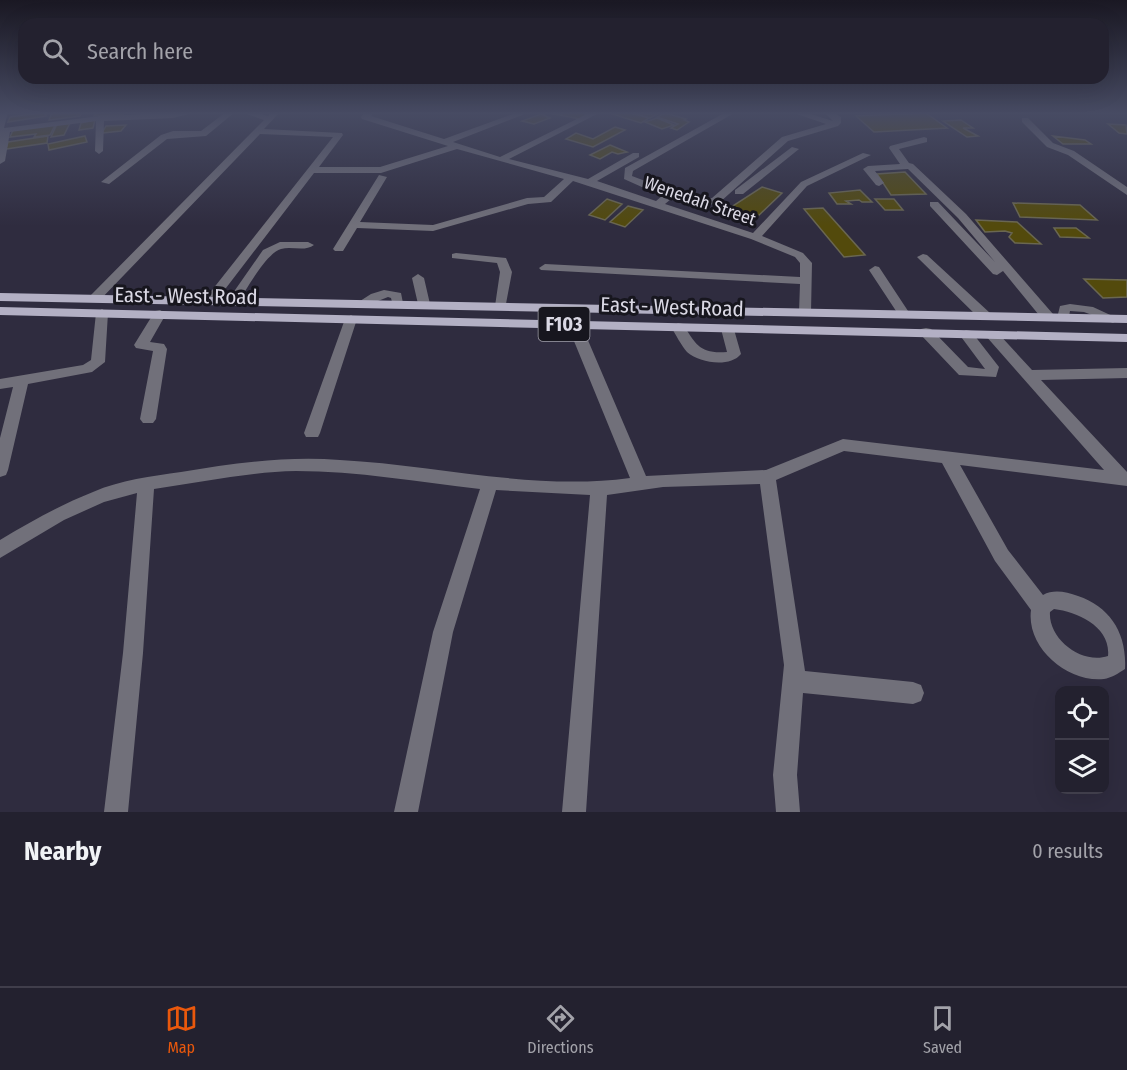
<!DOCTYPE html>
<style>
body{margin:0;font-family:"Fira Sans Condensed",sans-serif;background:#2f2e3b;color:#f1f3f6}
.controls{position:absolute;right:18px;bottom:18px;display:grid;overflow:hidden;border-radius:12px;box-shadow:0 6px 24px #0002}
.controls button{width:54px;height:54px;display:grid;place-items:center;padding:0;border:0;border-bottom:2px solid #403e4b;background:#23212f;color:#f1f3f6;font:30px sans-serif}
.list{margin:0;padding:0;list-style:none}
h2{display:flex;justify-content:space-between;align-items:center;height:78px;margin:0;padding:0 24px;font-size:26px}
h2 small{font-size:20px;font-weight:400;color:#a3a3aa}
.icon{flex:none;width:33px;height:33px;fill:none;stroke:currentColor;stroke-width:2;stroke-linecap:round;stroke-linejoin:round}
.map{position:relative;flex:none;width:1127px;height:812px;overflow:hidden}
.search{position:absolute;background:#23212f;box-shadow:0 6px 24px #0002;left:18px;right:18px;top:18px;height:66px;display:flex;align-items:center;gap:15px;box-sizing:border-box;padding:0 21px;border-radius:18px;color:#a3a3aa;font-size:22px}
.sheet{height:174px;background:#23212f}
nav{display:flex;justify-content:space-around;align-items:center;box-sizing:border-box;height:84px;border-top:2px solid #403e4b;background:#23212f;font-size:16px;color:#a3a3aa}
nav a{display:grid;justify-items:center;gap:3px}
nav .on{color:#ea580c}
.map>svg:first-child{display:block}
</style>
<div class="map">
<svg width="1127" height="812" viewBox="0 0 1127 812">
<rect width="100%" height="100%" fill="#2f2c3f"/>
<!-- building -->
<path fill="#534a0c" stroke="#6a6751" stroke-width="1.5" d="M46,112V116L8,122L10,117Z
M52,112H82L80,116L49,120Z
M98,112H126L122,115L94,116Z
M579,112L588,114L580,119L549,113Z
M627,112L649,118L641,123L609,113Z
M629,112L650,114L661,112L650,118Z
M665,113L686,119L684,120L689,122L677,130L671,128L678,124L657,117Z
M926,113L947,128L874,132L856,116Z
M541,114L550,118L534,124L522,121Z
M657,118L674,125L662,129L645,122Z
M95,120L93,128L79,130L81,123Z
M961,120L973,128H963L978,136L967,137L943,121Z
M70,123L64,135L51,137L57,124Z
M1108,124L1126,125L1127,134L1119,133Z
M55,125L50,135L34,137L36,134L10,137L13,130Z
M126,125L121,131L102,133L106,126Z
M615,127L625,130L593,147L566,139L576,133L593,139Z
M48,136L47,143L6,149L8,142Z
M85,136L87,142L49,150L48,144Z
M1053,136L1085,140L1091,144H1063Z
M610,145L627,152L618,154L612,152L600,159L590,155Z
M905,172L926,194L891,195L877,174Z
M762,187L782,193L755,219L728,209Z
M860,190L872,202H862L859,200L846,201L851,204H837L829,193Z
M607,199L622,204L605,220L589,215Z
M875,199H894L903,210H885Z
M1013,203L1080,205L1097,220L1020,217Z
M628,206L643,210L625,227L610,222Z
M823,208L865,255L844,257L804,209Z
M976,220L1017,222L1041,244L1015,243L1009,237L1012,233L1005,231L985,232Z
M1054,228H1076L1089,238L1060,237Z
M1084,279L1127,280V297L1103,298Z"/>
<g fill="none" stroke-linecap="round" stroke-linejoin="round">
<!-- minor -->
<path fill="#71707a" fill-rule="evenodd" d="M0,112H8L4,128L100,116L197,112L173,118L104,121L103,151L99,154L95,151L96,121L10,132L5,161L0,164Z
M226,112H235L206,136L167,139L109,184L101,182L161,135L173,131H201Z
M241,112H254L268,116L271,112H280L264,129L342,133L343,135L319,167H380L448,146L362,119L361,117L365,112H374L371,116L444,139L518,112H530L453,142L500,157L591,112H601L509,159L588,179L633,153H639V157L597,181L656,201L662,196L624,179L625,168L726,112H736L633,171L632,176L698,201L712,198L782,137L826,124L791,112H804L833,121L824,112H833L841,117V123L838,126L788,141L719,203L697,207L671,199L665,204L753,233L801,182L863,153L871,155L807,186L762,236L803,253L812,263L811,312L805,316L799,312L800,284L541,270L539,268L545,264L800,277V263L795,257L751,239L573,181L551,202L528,204L433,231L357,228L343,251H335L333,249L379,175L387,177L360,222L433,225L527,198L544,197L564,179L457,149L381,173H314L213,305H205L203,302L205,299L333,137L260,134L98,302H90L88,299L90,296L264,120Z
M1022,118H1028L1053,143L1074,151L1127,187V195L1068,155L1047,147L1022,122Z
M924,137L927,138V142L899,149L909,163L913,164L966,214L1053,314L1054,317L1053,320H1043L1003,271L997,275L993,274L930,206V202H938L995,262L958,218L908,169L875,171L884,183L879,186L876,185L863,169L868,166L900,164L889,148L890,146Z
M792,147L799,149L743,194H735V190Z
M280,242H308L314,245C305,252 292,246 281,249C265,254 246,291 236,306H228L226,303L263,250Z
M456,253L506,258L512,272L505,309H497L495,306L500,272L497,263L452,258V254Z
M923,254L927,255L990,313L991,316L990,319H980L919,259L917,257Z
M875,266L879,267L910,314L909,317L904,318L898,314L869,270Z
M418,274L424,278L430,304L428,307H420L418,304L412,278Z
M384,290L401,293L403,303L401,306H393L391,298L388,297L363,307L357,303L371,294Z
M1070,304L1093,307L1119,319L1113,323L1084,312L1070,311L1068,321H1058L1057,318L1060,306Z
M102,309L108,313L105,362L92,372L28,384L8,470L6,475L0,477V438L13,387L0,389V379L83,365L91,360L96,313Z
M160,310L166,314L150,342L164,344L167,349L156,419L153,423H143L140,419L153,351L136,348L134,345L155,311Z
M351,315L357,319L320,433L318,437H306L304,433L345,319Z
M574,320L581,324L646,476L766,470L843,439L1104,470L985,335L987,332H997L1032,370L1127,368V378L1041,380L1127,472V486L960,465L1008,550L1043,595C1054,589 1066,592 1078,596C1110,607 1127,633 1125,669C1119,673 1111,678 1104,679C1067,683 1026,647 1031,610L995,561L942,463L844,451L776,480L805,671L913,682L921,685L924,693L921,701L913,704L803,693L797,775L800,812H776L773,775L784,665L760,484L663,487L607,495L586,812H562L590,495L496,490L453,632L418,812H394L433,632L480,489C419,482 357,471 296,471C248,472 201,482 154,489L143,653L128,812H104L123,653L137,493L104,502L64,520L0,558V540C30,522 60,505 93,492C120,480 152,476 181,472C234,463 286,456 340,460C436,465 534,491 630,478L567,324ZM1054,609C1078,612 1111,627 1108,656C1082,665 1048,639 1050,612Z
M678,323L683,324C696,345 700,354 727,352L721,329L723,326H733L741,354C730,368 699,363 687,352C681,345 676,335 671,327Z
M926,328L931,329L968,367L985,369L959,334L966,330L971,331L999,367L996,377L959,375L921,335L919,332L921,329Z"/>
<!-- major -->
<path fill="#b3b0c4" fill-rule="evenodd" d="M0,293L1127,315V323L0,301Z
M0,307L1127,334V342L0,315Z"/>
</g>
<!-- sky -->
<linearGradient id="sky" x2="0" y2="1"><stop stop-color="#1a1823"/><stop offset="0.5" stop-color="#474b63"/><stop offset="1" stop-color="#474b63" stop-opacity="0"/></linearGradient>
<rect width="1127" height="226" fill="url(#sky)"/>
<g text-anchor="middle" stroke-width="6" stroke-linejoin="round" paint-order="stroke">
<!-- far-street labels -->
<g font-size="18" fill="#dad8e4" stroke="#17161e">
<text transform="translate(700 201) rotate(19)" y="6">Wenedah Street</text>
</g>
<!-- shield labels -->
<rect fill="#17161e" stroke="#a09ea9" stroke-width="1.5" x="538.5" y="307" width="51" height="34" rx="4.5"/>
<g font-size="20" font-weight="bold" fill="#dad8e4">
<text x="564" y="331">F103</text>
</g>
<!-- street labels -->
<g font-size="21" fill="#dad8e4" stroke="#17161e">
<text transform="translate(186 296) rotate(1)" y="7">East - West Road</text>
<text transform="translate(672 307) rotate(2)" y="7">East - West Road</text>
</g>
</g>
</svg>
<div class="controls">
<button><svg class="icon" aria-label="locate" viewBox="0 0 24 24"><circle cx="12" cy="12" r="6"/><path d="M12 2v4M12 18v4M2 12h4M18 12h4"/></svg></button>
<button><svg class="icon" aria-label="layers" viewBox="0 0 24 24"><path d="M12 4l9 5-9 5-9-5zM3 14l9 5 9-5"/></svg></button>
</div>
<div class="search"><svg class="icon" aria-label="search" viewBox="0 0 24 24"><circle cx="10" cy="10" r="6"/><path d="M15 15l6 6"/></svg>Search here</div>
</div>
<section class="sheet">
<h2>Nearby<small>0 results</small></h2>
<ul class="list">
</ul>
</section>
<nav>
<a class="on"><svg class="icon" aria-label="map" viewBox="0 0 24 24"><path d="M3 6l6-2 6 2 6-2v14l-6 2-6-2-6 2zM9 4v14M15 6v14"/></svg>Map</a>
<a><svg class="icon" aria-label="directions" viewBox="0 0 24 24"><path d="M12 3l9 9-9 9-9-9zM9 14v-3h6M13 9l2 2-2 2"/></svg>Directions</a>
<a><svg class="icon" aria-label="saved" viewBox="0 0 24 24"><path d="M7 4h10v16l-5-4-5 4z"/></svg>Saved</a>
</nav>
